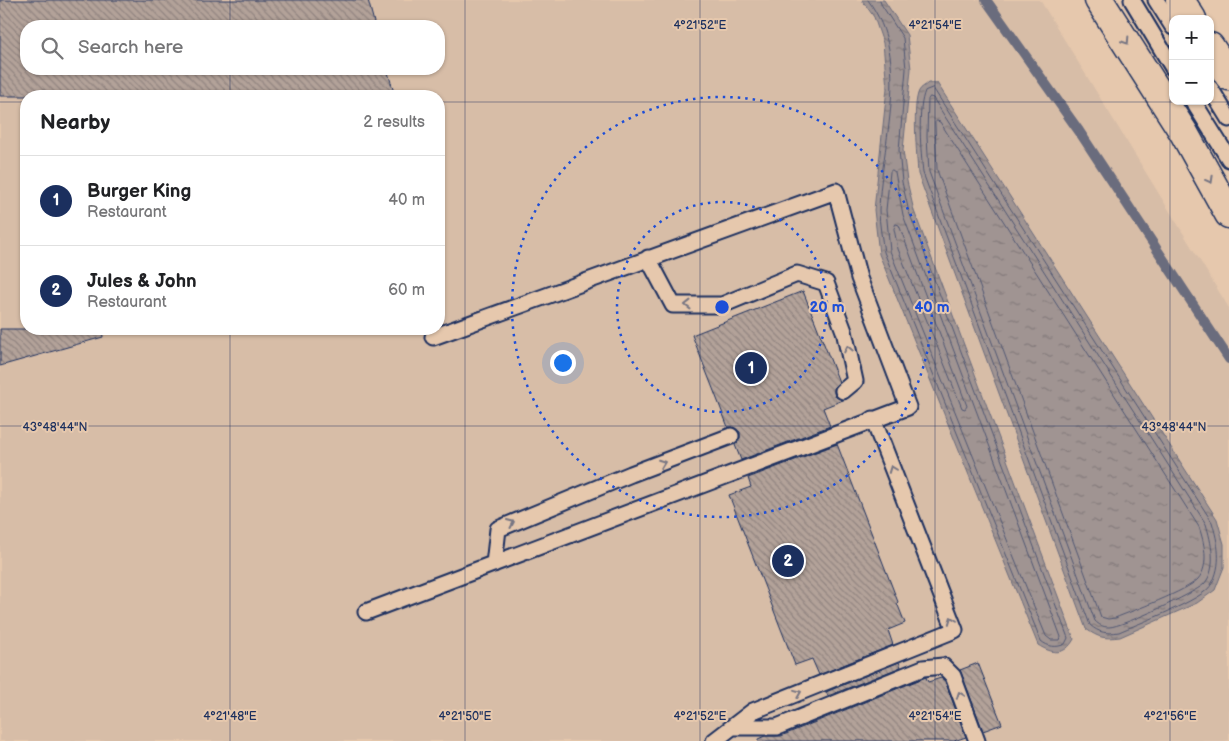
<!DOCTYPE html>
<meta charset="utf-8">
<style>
body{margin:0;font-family:"Balsamiq Sans",sans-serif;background:#f2f2f2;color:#202124}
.controls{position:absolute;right:15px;top:15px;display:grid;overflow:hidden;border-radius:10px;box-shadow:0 1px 4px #0004}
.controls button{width:45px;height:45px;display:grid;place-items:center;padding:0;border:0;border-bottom:1px solid #e0e0e0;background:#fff;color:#202124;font:25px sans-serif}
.you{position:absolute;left:562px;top:362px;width:18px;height:18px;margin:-12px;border:4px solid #fff;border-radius:50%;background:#1a73e8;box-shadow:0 0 0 8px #1a73e833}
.badge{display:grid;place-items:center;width:32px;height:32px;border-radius:50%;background:#1b2f5e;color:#fff;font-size:16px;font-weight:700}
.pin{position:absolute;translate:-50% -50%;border:2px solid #fff;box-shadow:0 1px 5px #0006}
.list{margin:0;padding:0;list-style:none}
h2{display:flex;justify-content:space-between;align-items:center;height:65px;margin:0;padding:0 20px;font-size:21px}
h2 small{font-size:16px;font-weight:400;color:#757577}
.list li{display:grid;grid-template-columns:32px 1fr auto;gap:15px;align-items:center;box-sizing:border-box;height:90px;padding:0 20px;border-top:1px solid #e0e0e0}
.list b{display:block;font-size:19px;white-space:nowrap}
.list p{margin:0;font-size:16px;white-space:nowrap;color:#757577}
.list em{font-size:16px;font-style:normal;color:#757577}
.icon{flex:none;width:28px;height:28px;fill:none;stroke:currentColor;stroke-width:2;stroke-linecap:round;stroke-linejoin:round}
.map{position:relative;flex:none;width:1229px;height:741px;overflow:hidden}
.search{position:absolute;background:#fff;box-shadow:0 1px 4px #0004;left:20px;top:20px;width:425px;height:55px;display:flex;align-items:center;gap:12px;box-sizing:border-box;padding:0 18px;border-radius:20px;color:#757577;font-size:19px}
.panel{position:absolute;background:#fff;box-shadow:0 1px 4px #0004;left:20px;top:90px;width:425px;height:245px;border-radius:20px}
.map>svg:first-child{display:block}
</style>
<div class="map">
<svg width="1229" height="741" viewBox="0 0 1229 741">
<defs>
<pattern id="water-ripples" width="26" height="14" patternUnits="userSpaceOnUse" patternTransform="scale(1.25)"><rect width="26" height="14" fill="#a09492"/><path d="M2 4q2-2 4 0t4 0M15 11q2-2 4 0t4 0" fill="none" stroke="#82797a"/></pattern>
<pattern id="building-back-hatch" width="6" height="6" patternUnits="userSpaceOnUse" patternTransform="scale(1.25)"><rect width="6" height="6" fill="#b3a299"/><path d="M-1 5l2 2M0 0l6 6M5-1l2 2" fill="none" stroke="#918480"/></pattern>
</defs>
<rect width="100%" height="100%" fill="#e6c8ad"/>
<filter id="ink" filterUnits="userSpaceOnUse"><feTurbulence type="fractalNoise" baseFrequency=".02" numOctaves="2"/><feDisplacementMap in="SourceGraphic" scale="10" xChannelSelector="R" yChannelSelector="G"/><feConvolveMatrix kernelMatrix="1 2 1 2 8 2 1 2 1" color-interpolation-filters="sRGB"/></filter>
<g filter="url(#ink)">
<!-- built -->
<path fill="#d7bda7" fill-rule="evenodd" d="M0,0H1040L1229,308V740L1225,741H0ZM26,26H439V69H26ZM26,96H439V329H26Z"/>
<!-- water -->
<path fill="url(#water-ripples)" stroke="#6b6c7d" d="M862,0H884L907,35L911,69L903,150L907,181L914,211L1074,639C1065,656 1052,654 1038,645L879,254L874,210L887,88L883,43L874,17Z
M928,83H937L1217,519L1224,544V567L1215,590L1197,603L1120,637C1104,639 1099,638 1086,629L918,174C917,156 912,105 919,91C921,87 925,86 928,83Z"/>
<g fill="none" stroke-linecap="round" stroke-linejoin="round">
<!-- shore -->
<path stroke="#505773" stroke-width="1" d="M868,0C913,61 881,142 879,210C879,224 882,238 884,252L1041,641C1048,647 1057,648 1065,644L1068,638L909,212L902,182L899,150L906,69L903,38L881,4L880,0
M933,88L1212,522C1218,543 1223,564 1211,585C1203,600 1137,624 1119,632C1107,634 1099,633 1090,625L923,173C921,153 917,109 925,91Z
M930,97L933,98L1206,524C1211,541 1218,569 1204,584C1195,593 1122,627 1109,627C1103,627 1099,625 1095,621L929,172L927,136L928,100Z
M937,121L940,122L1199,527C1204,542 1210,565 1198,579C1187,591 1132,611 1115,618L1108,619L1101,617L937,170L935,123Z
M892,170L895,172L903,215L1061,637L1060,640H1051L1046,636L890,251L886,210L890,172Z
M896,224L899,225L967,406L965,409L962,408L898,249L894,229Z"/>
<!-- stream -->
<path stroke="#6b6c7d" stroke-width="10" d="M986,0L1079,131L1229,359"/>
</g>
<!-- building -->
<path fill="url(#building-back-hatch)" stroke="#1b2f5e" d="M0,0H368L375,26H26V69H387L395,96H0Z
M803,291L839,382L834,387V393L836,397L843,400L823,408L830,426L741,460L735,445L740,438V432L733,427H728L692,335Z
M0,329H102L103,337L0,366Z
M837,444L898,602L897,603L905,623L888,630L893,645L819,675L812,659L795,665L729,495L751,487L748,478Z
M899,662L901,667L828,696L826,692Z
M978,663L1002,724L983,731L960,670Z
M926,677L928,682L941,678L945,681L966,737L954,741H758V739L765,736H781Z"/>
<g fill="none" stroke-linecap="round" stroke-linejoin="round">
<!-- service casing -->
<g stroke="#1b2f5e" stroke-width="19">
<path id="service" d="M1132,0L1173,68
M1156,0L1173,27
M1210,88L1229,119
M1193,101L1229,159
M648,258L673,305H722L797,274L826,283L844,331L855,381L843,391
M494,564L498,529L631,474L731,436
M366,612L908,407L859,278L836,191L433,337
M732,727H777L923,668L943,666L953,676L977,741
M714,741L753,711L955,630L873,419"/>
</g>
<!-- primary casing -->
<g stroke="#1b2f5e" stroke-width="31">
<path id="primary" d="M1099,0L1184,133L1229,214
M1180,0L1192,19
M1210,47L1229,76"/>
</g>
<!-- service -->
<use href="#service" stroke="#e6c8ad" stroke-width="15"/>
<!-- primary -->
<use href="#primary" stroke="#e6c8ad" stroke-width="28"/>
</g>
<!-- one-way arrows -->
<defs><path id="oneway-chevron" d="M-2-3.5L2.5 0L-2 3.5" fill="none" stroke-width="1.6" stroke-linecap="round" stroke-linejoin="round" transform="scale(1.25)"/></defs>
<g stroke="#767482">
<use href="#oneway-chevron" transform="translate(1126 41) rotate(57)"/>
<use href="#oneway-chevron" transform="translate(1210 180) rotate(61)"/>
<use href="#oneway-chevron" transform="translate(688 305) rotate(180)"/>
<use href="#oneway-chevron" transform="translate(848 349) rotate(-102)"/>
<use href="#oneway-chevron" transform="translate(662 463) rotate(-21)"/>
<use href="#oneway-chevron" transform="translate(892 469) rotate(-111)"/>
<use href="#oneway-chevron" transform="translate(511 523) rotate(-24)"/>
<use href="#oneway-chevron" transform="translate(952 620) rotate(-111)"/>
<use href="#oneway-chevron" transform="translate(798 693) rotate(-22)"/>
<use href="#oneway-chevron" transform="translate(960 695) rotate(-110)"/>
</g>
</g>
<!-- ticks -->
<path fill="none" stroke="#1b2f5e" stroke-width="1" stroke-opacity="0.45" d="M230,0V26M465,0V741M700,0V741M935,0V741M1170,0V741M230,69V96M0,102H26M439,102H1229M230,329V741M0,426H1229"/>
<!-- distance rings -->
<g fill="none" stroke="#1d4ed8" stroke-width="2.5" stroke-dasharray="2.5 5">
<circle cx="722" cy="307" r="105"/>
<circle cx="722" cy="307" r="210"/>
</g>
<g font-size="12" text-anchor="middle" fill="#1b2f5e" stroke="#e6c8ad" stroke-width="4" stroke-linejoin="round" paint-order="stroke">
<text x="700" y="29">4°21'52"E</text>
<text x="935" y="29">4°21'54"E</text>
<text x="55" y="431">43°48'44"N</text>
<text x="1174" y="431">43°48'44"N</text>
<text x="230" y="720">4°21'48"E</text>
<text x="465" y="720">4°21'50"E</text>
<text x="700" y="720">4°21'52"E</text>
<text x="935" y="720">4°21'54"E</text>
<text x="1170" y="720">4°21'56"E</text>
</g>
<circle cx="722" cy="307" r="8" fill="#1d4ed8" stroke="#e6c8ad" stroke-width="2.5"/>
<g font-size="15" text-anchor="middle" font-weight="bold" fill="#1d4ed8" stroke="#e6c8ad" stroke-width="4" stroke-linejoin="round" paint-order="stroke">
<text x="827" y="312">20 m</text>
<text x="932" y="312">40 m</text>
</g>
</svg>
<div class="controls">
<button>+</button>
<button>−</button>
</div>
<div class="you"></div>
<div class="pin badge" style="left:751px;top:368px">1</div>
<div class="pin badge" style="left:788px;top:561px">2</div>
<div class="search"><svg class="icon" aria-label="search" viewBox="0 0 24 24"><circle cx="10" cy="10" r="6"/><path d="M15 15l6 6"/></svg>Search here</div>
<section class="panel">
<h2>Nearby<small>2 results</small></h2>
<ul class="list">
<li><span class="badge">1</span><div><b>Burger King</b><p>Restaurant</p></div><em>40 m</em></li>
<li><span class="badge">2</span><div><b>Jules &amp; John</b><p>Restaurant</p></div><em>60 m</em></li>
</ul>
</section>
</div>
